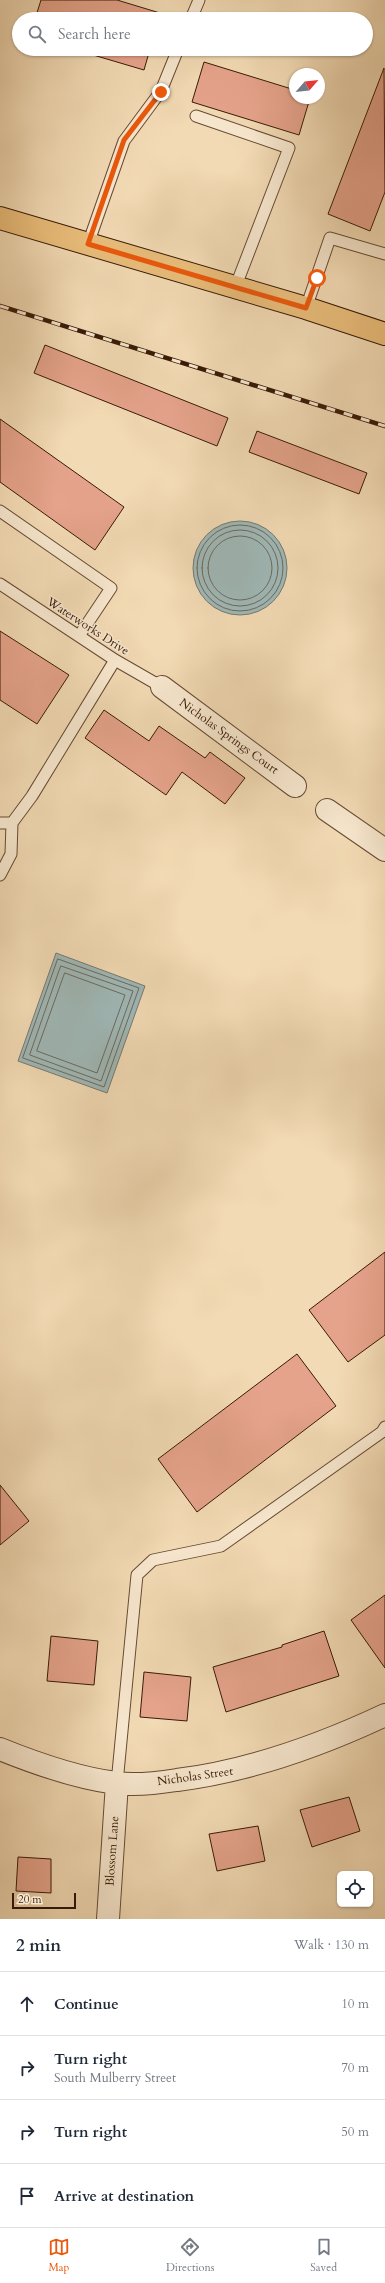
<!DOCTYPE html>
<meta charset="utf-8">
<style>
body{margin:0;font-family:Cardo,serif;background:#f2f2f3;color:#1f2937}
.controls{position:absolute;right:12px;bottom:12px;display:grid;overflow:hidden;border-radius:6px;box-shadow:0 1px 3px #0004}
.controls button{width:36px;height:36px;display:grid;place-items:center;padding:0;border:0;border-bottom:1px solid #e0e1e3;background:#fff;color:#1f2937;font:20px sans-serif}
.compass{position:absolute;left:289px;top:68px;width:36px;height:36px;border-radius:50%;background:#fff;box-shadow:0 1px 3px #0004;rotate:62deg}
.scale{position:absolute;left:12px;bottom:10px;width:64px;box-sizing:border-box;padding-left:4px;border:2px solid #381a07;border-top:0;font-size:11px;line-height:14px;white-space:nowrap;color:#381a07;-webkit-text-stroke:3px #f7e7ce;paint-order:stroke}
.stop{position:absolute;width:12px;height:12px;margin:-9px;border:3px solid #ea580c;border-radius:50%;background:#fff}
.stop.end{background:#ea580c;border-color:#fff;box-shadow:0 1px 4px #0008}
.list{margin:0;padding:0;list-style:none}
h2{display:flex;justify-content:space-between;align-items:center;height:52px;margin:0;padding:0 16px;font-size:17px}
h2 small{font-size:13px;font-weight:400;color:#747a83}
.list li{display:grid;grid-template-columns:26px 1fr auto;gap:12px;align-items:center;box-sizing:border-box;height:64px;padding:0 16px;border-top:1px solid #e0e1e3}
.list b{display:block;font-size:15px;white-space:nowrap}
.list p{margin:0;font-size:13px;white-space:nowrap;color:#747a83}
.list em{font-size:13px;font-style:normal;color:#747a83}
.icon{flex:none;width:22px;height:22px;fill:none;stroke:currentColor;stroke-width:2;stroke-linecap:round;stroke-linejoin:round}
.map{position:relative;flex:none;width:385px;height:1919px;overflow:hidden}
.search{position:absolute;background:#fff;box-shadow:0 1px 3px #0004;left:12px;right:12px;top:12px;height:44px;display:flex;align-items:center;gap:10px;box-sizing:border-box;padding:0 14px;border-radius:22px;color:#747a83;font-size:15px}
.sheet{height:308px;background:#fff}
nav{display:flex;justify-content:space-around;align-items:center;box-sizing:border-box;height:56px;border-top:1px solid #e0e1e3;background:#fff;font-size:11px;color:#747a83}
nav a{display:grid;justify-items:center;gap:2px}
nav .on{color:#ea580c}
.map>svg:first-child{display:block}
</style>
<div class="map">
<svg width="385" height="1919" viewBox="0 0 385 1919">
<rect width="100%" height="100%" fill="#f2dab4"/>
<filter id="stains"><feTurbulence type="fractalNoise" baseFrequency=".005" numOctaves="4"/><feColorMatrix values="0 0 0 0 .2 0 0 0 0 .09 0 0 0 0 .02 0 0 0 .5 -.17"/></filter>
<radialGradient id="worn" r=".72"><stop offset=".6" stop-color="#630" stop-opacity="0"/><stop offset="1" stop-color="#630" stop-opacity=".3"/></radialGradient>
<!-- water -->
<path fill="#9fb8b7" stroke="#767971" d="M193 568a47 47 0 1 1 94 0a47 47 0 1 1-94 0Z
M56,953L145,986L107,1093L18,1061Z"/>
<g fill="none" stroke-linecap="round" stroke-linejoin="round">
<!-- shore -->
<path stroke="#6c695f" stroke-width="1" d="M197 568a43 43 0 1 1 86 0a43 43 0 1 1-86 0Z
M202 568a38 38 0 1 1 76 0a38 38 0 1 1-76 0Z
M208 568a32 32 0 1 1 64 0a32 32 0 1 1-64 0Z
M58,959L139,988L104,1087L23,1058Z
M61,966L133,991L101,1081L30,1055Z
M65,973L125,995L97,1073L37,1051Z"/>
</g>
<!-- building -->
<path fill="#e5a38b" stroke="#381a07" d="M41,0H117L160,13L159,19H35Z
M73,49H150L144,70Z
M204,62L295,90V98H310L299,135L192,102Z
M384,68L385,192L370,231L328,214Z
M45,345L228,418L217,446L34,373Z
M0,419L124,507L95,550L0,482Z
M257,431L367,473L359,494L249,452Z
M0,631L69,675L37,724L0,700Z
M104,710L149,741L159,726L205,758L210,752L245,778L225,804L182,772L166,795L85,738Z
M385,1252V1335L348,1362L309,1310Z
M297,1354L336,1406L197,1512L158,1459Z
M0,1485L29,1521L0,1545Z
M385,1595V1668L351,1620Z
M324,1631L339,1676L226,1712L213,1667L282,1647V1645Z
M51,1636L98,1641L94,1685L47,1681Z
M144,1672L191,1677L187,1721L140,1717Z
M349,1797L360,1831L312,1847L300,1810Z
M258,1826L265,1861L217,1871L209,1834Z
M18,1857L51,1859V1893L16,1891Z"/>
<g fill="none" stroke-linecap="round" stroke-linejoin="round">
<!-- service casing -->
<g stroke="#664a32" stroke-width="13">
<path id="service" d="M191,19L199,0
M196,116L289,148L235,288
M88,244L124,141L161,91L178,49
M306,308L330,238L385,254
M0,511L111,588L79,636
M0,584L115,660L162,687
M0,823H12L32,796L115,660
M0,875L11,854L12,823
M117,1783L137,1575L153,1560L221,1546L382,1432L385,1427"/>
</g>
<!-- minor casing -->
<g stroke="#664a32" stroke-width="24">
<path id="minor" d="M162,687L295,786
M327,810L385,850
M0,1749C37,1764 77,1778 116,1783C136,1786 158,1783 177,1780C249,1771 319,1746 385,1715
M108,1919L117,1783"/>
</g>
<!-- primary casing -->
<g stroke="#381a07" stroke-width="24">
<path id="primary" d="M0,218L306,308L385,334"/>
</g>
<!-- service -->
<use href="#service" stroke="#f7e7ce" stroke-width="11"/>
<!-- minor -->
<use href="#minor" stroke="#f7e7ce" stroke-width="22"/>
<!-- primary -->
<use href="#primary" stroke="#e9bd7a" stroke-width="22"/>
<!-- rail casing -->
<g stroke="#381a07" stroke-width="4.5">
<path id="rail" d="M0,306L385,426"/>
</g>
<!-- rail -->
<use href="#rail" stroke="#f7e7ce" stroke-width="3" stroke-dasharray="9" stroke-linecap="butt"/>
</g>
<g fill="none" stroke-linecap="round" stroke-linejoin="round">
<!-- route -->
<path stroke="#ea580c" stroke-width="5" d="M161,92L124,140L88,244L306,308L317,278"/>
</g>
<g text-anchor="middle" stroke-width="3" stroke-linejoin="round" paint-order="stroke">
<!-- street labels -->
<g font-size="12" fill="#381a07" stroke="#f7e7ce">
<text transform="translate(88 626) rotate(33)" y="4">Waterworks Drive</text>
<text transform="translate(229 736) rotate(36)" y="4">Nicholas Springs Court</text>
<text transform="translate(195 1776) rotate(-8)" y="4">Nicholas Street</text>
<text transform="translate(112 1851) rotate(-86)" y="4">Blossom Lane</text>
</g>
</g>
<rect width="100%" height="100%" filter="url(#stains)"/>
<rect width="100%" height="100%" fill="url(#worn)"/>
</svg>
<div class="controls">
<button><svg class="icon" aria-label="locate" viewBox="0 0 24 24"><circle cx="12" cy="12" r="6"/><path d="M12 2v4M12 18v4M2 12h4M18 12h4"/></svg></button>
</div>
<svg class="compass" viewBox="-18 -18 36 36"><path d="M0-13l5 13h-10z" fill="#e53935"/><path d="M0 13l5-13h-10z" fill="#747a83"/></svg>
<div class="scale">20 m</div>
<div class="stop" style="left:317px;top:278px"></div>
<div class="stop end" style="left:161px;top:92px"></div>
<div class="search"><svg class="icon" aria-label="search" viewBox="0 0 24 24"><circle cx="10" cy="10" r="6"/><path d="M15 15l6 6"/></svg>Search here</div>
</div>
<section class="sheet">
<h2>2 min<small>Walk · 130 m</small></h2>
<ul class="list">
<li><svg class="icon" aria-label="ahead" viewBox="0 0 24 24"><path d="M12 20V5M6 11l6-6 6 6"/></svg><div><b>Continue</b></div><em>10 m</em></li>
<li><svg class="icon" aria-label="right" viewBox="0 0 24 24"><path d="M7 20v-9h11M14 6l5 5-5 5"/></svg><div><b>Turn right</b><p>South Mulberry Street</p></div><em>70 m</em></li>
<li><svg class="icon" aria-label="right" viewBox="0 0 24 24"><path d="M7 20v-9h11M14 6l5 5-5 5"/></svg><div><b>Turn right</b></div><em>50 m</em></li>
<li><svg class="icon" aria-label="arrive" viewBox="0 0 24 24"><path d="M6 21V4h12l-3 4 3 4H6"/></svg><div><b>Arrive at destination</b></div></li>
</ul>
</section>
<nav>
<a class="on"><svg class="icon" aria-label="map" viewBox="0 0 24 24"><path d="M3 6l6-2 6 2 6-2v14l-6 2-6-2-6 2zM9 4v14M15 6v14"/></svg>Map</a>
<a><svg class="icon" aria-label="directions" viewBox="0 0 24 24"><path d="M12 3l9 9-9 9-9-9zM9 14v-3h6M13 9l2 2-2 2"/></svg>Directions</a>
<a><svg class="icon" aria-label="saved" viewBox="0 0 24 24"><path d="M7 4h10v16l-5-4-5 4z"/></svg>Saved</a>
</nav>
